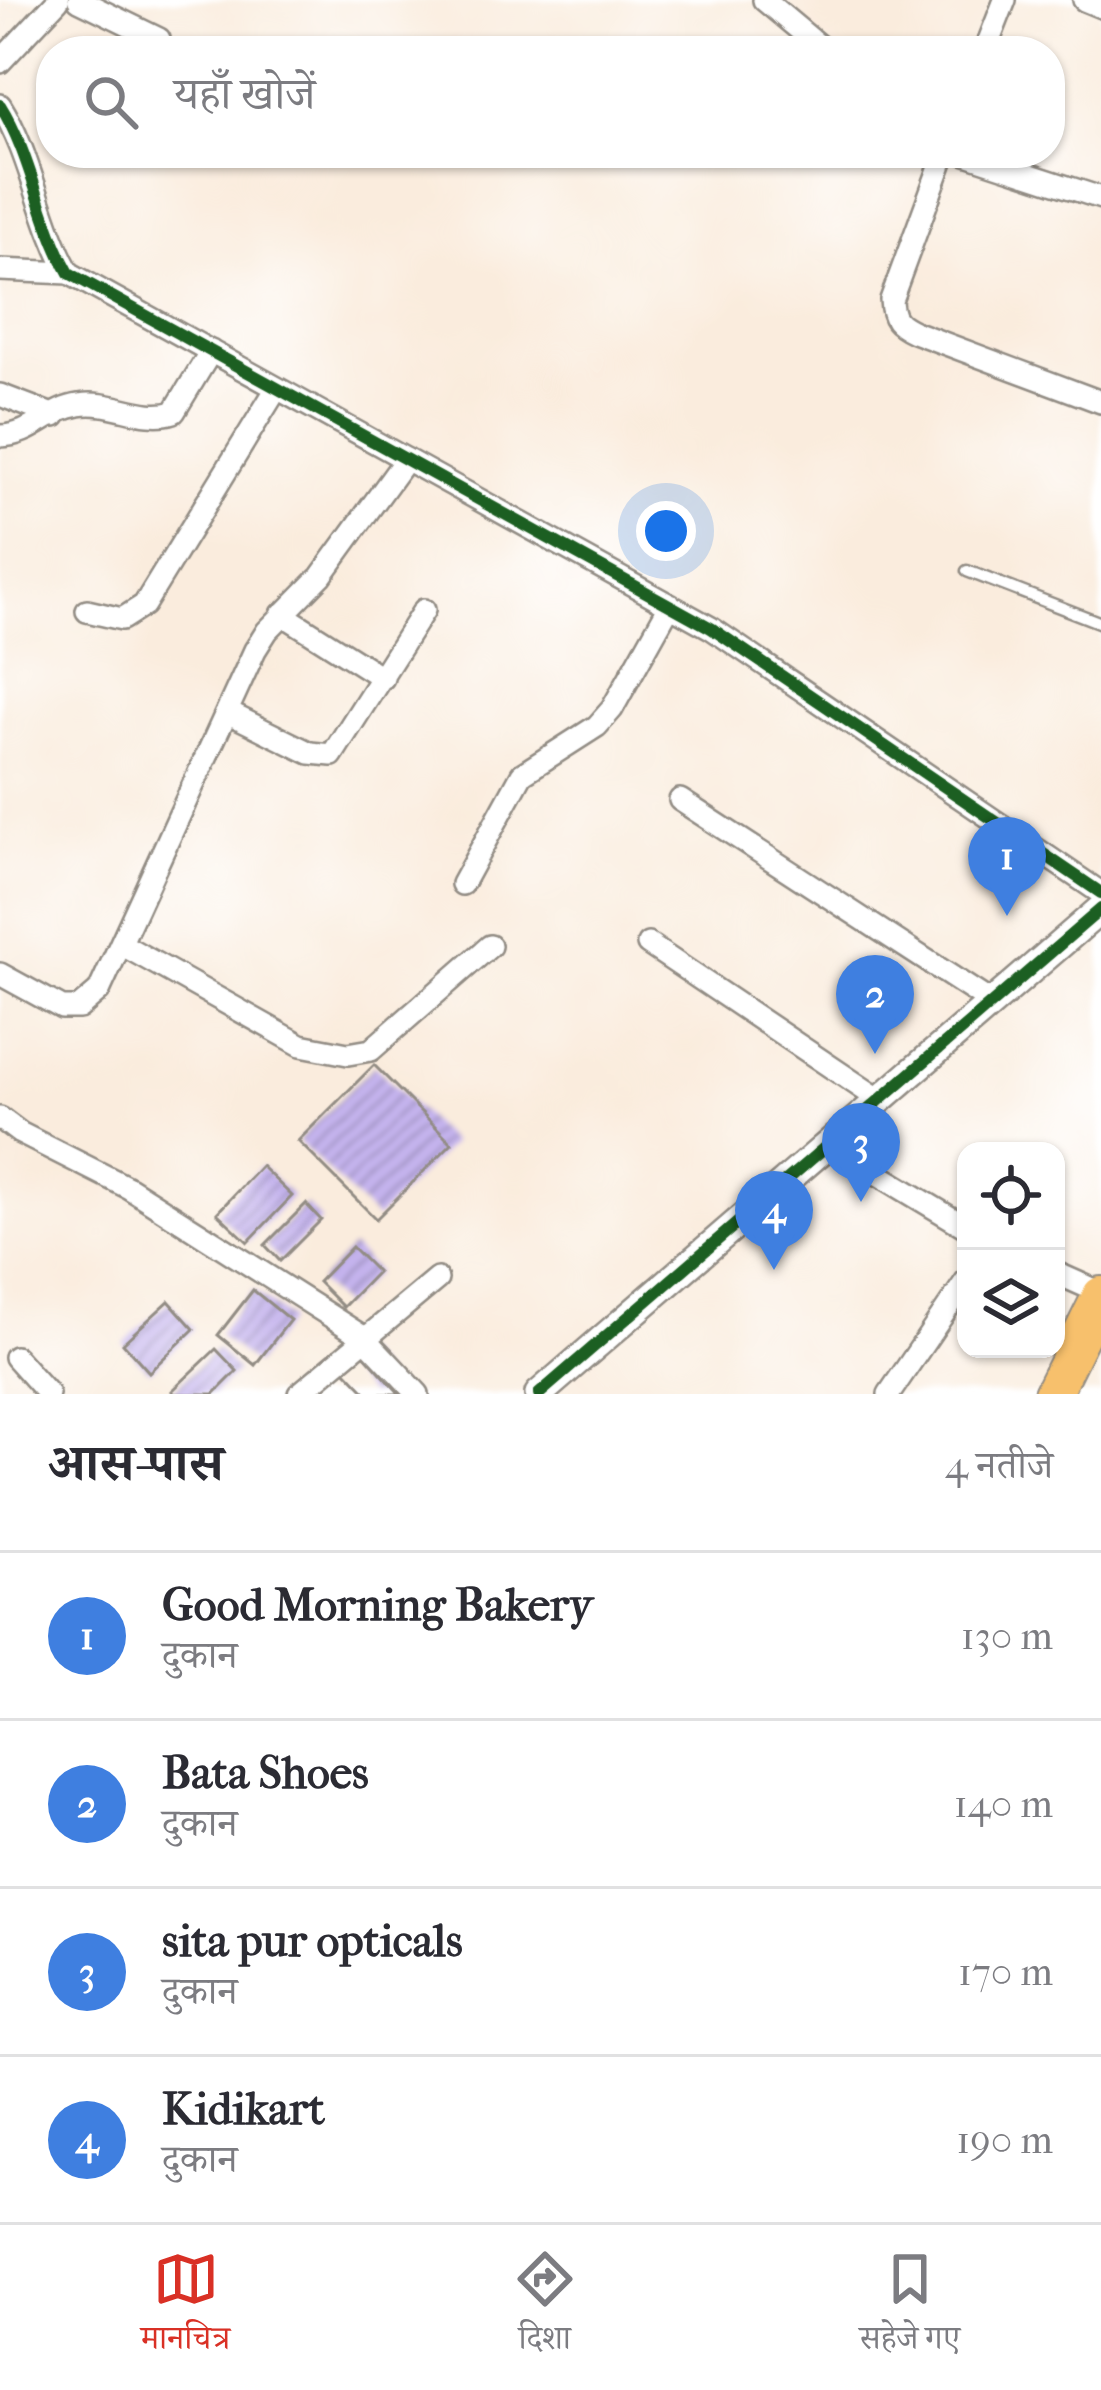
<!DOCTYPE html>
<html lang="hi">
<meta charset="utf-8">
<style>
body{margin:0;font-family:"IM FELL French Canon","Noto Serif Devanagari",serif;background:#f2f2f3;color:#2b2b33}
.controls{position:absolute;right:36px;bottom:36px;display:grid;overflow:hidden;border-radius:24px;box-shadow:0 3px 9px #0004}
.controls button{width:108px;height:108px;display:grid;place-items:center;padding:0;border:0;border-bottom:3px solid #e1e1e2;background:#fff;color:#2b2b33;font:60px sans-serif}
.you{position:absolute;left:666px;top:531px;width:42px;height:42px;margin:-30px;border:9px solid #fff;border-radius:50%;background:#1a73e8;box-shadow:0 0 0 18px #1a73e833}
.badge{display:grid;place-items:center;width:78px;height:78px;border-radius:50%;background:#d93025;color:#fff;font-size:39px;font-weight:700}
.pin{position:absolute;translate:-50% -99px;filter:drop-shadow(0 3px 6px #0008)}
.pin::after{content:'';position:absolute;top:63px;width:42px;height:36px;background:inherit;clip-path:polygon(0 0,100% 0,50% 100%)}
.list{margin:0;padding:0;list-style:none}
h2{display:flex;justify-content:space-between;align-items:center;height:156px;margin:0;padding:0 48px;font-size:51px}
h2 small{font-size:39px;font-weight:400;color:#7c7c81}
.list li{display:grid;grid-template-columns:78px 1fr auto;gap:36px;align-items:center;box-sizing:border-box;height:168px;padding:0 48px;border-top:3px solid #e1e1e2}
.list b{display:block;font-size:45px;white-space:nowrap}
.list p{margin:0;font-size:39px;white-space:nowrap;color:#7c7c81}
.list em{font-size:39px;font-style:normal;color:#7c7c81}
.icon{flex:none;width:66px;height:66px;fill:none;stroke:currentColor;stroke-width:2;stroke-linecap:round;stroke-linejoin:round}
.map{position:relative;flex:none;width:1101px;height:1394px;overflow:hidden}
.search{position:absolute;background:#fff;box-shadow:0 3px 9px #0004;left:36px;right:36px;top:36px;height:132px;display:flex;align-items:center;gap:30px;box-sizing:border-box;padding:0 42px;border-radius:48px;color:#7c7c81;font-size:45px}
.sheet{height:828px;background:#fff}
nav{display:flex;justify-content:space-around;align-items:center;box-sizing:border-box;height:168px;border-top:3px solid #e1e1e2;background:#fff;font-size:33px;color:#7c7c81}
nav a{display:grid;justify-items:center;gap:6px}
nav .on{color:#d93025}
.map>svg:first-child{display:block}
</style>
<div class="map">
<svg width="1101" height="1394" viewBox="0 0 1101 1394">
<defs>
<pattern id="building-hatch" width="6" height="6" patternUnits="userSpaceOnUse" patternTransform="scale(3)"><rect width="6" height="6" fill="#c4b3ed"/><path d="M-1 1l2-2M0 6l6-6M5 7l2-2" fill="none" stroke="#9f92c0"/></pattern>
</defs>
<rect width="100%" height="100%" fill="#fff"/>
<filter id="ink" filterUnits="userSpaceOnUse"><feTurbulence type="fractalNoise" baseFrequency=".00833" numOctaves="2"/><feDisplacementMap in="SourceGraphic" scale="24" xChannelSelector="R" yChannelSelector="G"/><feConvolveMatrix kernelMatrix="1 2 1 2 8 2 1 2 1" color-interpolation-filters="sRGB"/></filter>
<filter id="wash" filterUnits="userSpaceOnUse"><feTurbulence type="fractalNoise" baseFrequency=".004" numOctaves="4" result="noise"/><feDisplacementMap in="SourceGraphic" scale="48" xChannelSelector="R" yChannelSelector="G"/><feGaussianBlur stdDeviation="2.7" result="paint"/><feColorMatrix in="noise" values="0 0 0 0 0 0 0 0 0 0 0 0 0 0 0 0 0 1.4 0 .05"/><feComposite in="paint" operator="in"/></filter>
<g filter="url(#wash)">
<rect width="100%" height="100%" fill="#faecdd"/>
<g id="blocks">
<!-- building -->
<path fill="url(#building-hatch)" d="M374,1065L452,1143L376,1219L298,1141Z
M261,1166L292,1196L248,1242L217,1213Z
M306,1204L321,1220L280,1261L265,1245Z
M352,1247L377,1272L343,1307L318,1282Z
M253,1290L290,1320L255,1365L218,1335Z
M169,1301L194,1329L149,1372L123,1343Z
M216,1349L237,1371L214,1394H175L172,1391Z
M362,1352L400,1394H368L344,1369Z"/>
</g>
</g>
<g filter="url(#ink)">
<use href="#blocks" fill-opacity="0" stroke="#928c84" stroke-width="3"/>
<g fill="none" stroke-linecap="round" stroke-linejoin="round">
<!-- service casing -->
<g stroke="#928c84" stroke-width="15">
<path id="service" d="M967,571L1101,623"/>
</g>
<!-- minor casing -->
<g stroke="#928c84" stroke-width="26">
<path id="minor" d="M79,0L159,39
M764,0L825,51
M1084,0L1101,7
M985,51L1005,0
M0,62L58,0
M0,105C32,156 39,220 69,273L711,628L1101,893
M945,153L891,300C892,319 897,324 914,332L1101,402
M963,153L1101,198
M0,270L69,273
M0,395L55,416
M0,436C32,436 49,409 79,405C111,399 143,422 174,412L211,351
M87,611L122,619L144,605L277,388
M282,614L383,678
M227,712L310,753L332,755L424,610
M680,800L992,1003
M462,884L522,774L597,726L612,709L670,605
M121,944L301,1045L348,1054L371,1050L490,946
M648,944L880,1100
M0,974L62,1008H79L99,991L255,650L267,631L321,576L406,459
M0,1118L20,1133L129,1188L365,1338L418,1394
M828,1144L966,1227
M1056,1273L1101,1293
M15,1357L48,1394
M299,1394L437,1279
M889,1394L966,1281"/>
</g>
<!-- tertiary casing -->
<g stroke="#928c84" stroke-width="32">
<path id="tertiary" d="M539,1394L1101,909"/>
</g>
<!-- trunk casing -->
<g stroke="#928c84" stroke-width="40">
<path id="trunk" d="M1052,1394L1101,1295"/>
</g>
<!-- service -->
<use href="#service" stroke="#fff" stroke-width="10"/>
<!-- minor -->
<use href="#minor" stroke="#fff" stroke-width="21"/>
<!-- tertiary -->
<use href="#tertiary" stroke="#fff" stroke-width="27"/>
<!-- trunk -->
<use href="#trunk" stroke="#f7c06c" stroke-width="36"/>
<!-- cycleway casing -->
<g stroke="#fff" stroke-width="20">
<path id="cycleway" d="M0,105C32,156 39,220 69,273L711,628L1101,893
M539,1394L1101,909"/>
</g>
<!-- cycleway -->
<use href="#cycleway" stroke="#1b5e20" stroke-width="12"/>
</g>
</g>
</svg>
<div class="controls">
<button><svg class="icon" aria-label="locate" viewBox="0 0 24 24"><circle cx="12" cy="12" r="6"/><path d="M12 2v4M12 18v4M2 12h4M18 12h4"/></svg></button>
<button><svg class="icon" aria-label="layers" viewBox="0 0 24 24"><path d="M12 4l9 5-9 5-9-5zM3 14l9 5 9-5"/></svg></button>
</div>
<div class="you"></div>
<div class="pin badge" style="left:1007px;top:916px;background:#3f7fe0">1</div>
<div class="pin badge" style="left:875px;top:1054px;background:#3f7fe0">2</div>
<div class="pin badge" style="left:861px;top:1202px;background:#3f7fe0">3</div>
<div class="pin badge" style="left:774px;top:1270px;background:#3f7fe0">4</div>
<div class="search"><svg class="icon" aria-label="search" viewBox="0 0 24 24"><circle cx="10" cy="10" r="6"/><path d="M15 15l6 6"/></svg>यहाँ खोजें</div>
</div>
<section class="sheet">
<h2>आस-पास<small>4 नतीजे</small></h2>
<ul class="list">
<li><span class="badge" style="background:#3f7fe0">1</span><div><b>Good Morning Bakery</b><p>दुकान</p></div><em>130 m</em></li>
<li><span class="badge" style="background:#3f7fe0">2</span><div><b>Bata Shoes</b><p>दुकान</p></div><em>140 m</em></li>
<li><span class="badge" style="background:#3f7fe0">3</span><div><b>sita pur opticals</b><p>दुकान</p></div><em>170 m</em></li>
<li><span class="badge" style="background:#3f7fe0">4</span><div><b>Kidikart</b><p>दुकान</p></div><em>190 m</em></li>
</ul>
</section>
<nav>
<a class="on"><svg class="icon" aria-label="map" viewBox="0 0 24 24"><path d="M3 6l6-2 6 2 6-2v14l-6 2-6-2-6 2zM9 4v14M15 6v14"/></svg>मानचित्र</a>
<a><svg class="icon" aria-label="directions" viewBox="0 0 24 24"><path d="M12 3l9 9-9 9-9-9zM9 14v-3h6M13 9l2 2-2 2"/></svg>दिशा</a>
<a><svg class="icon" aria-label="saved" viewBox="0 0 24 24"><path d="M7 4h10v16l-5-4-5 4z"/></svg>सहेजे गए</a>
</nav>
